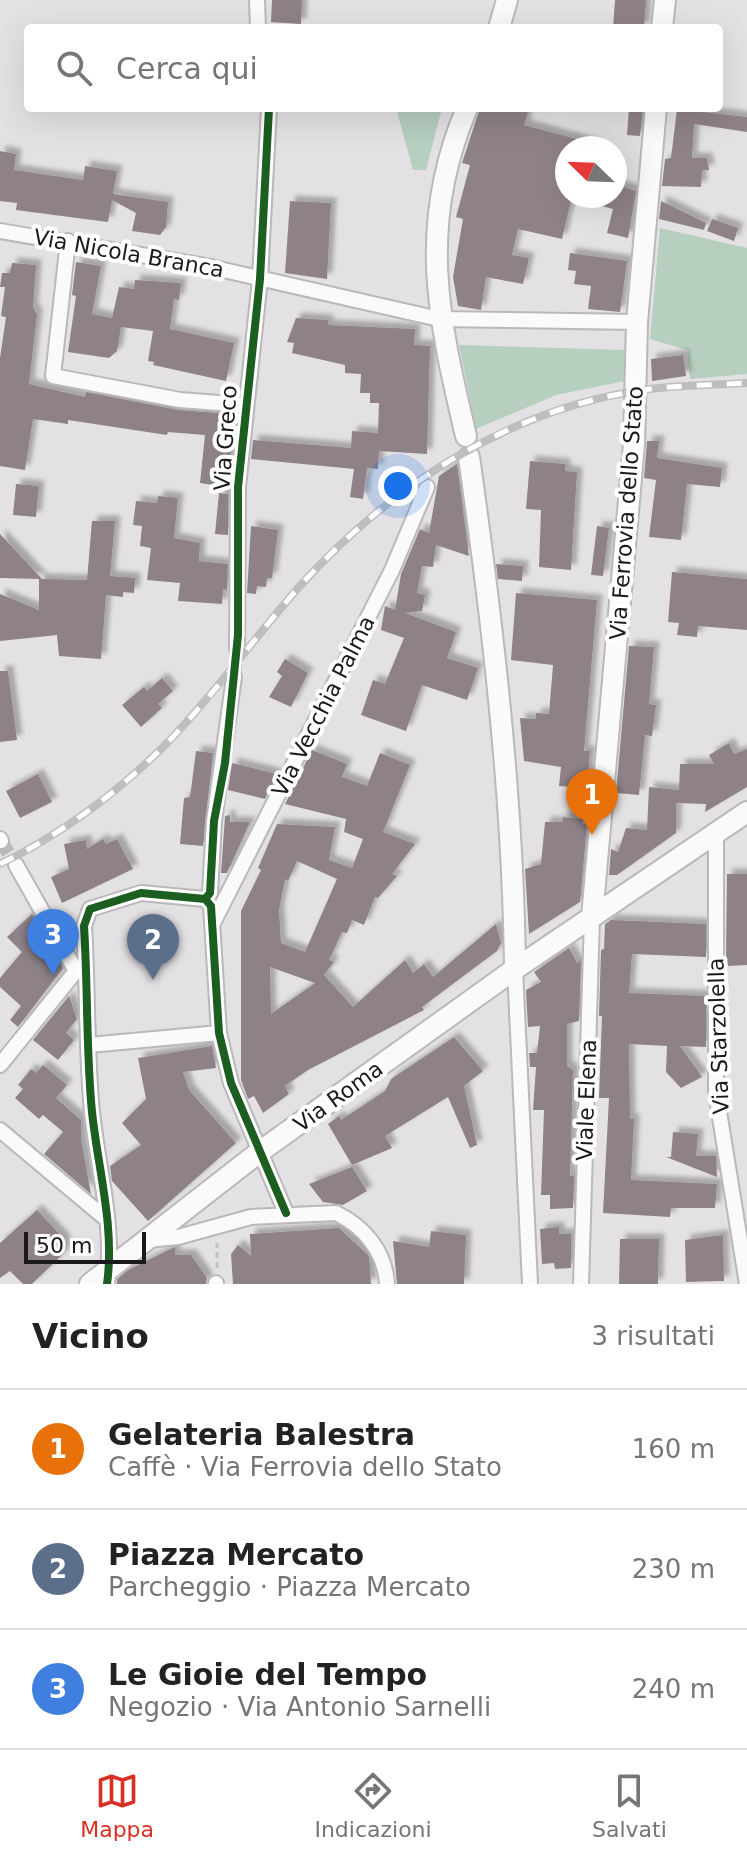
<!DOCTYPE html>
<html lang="it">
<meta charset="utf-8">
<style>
body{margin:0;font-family:"DejaVu Sans",sans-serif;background:#f6f6f6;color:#222}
.compass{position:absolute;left:555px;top:136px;width:72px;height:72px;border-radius:50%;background:#fff;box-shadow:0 8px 32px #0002;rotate:293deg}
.scale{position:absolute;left:24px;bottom:20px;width:122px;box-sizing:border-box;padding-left:8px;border:4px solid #1b191b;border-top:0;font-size:22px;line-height:28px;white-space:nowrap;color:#1b191b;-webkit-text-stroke:6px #fff;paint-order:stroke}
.you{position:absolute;left:398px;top:486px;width:28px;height:28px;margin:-20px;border:6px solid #fff;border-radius:50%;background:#1a73e8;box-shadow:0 0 0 12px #1a73e833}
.badge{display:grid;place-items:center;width:52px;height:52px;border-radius:50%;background:#d93025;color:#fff;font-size:26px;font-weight:700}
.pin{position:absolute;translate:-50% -66px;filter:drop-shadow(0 2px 4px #0008)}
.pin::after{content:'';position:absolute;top:42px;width:28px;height:24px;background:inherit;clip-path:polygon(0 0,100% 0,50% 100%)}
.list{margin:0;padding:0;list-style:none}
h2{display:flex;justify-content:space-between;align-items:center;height:104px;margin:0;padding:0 32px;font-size:34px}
h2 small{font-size:26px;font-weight:400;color:#767676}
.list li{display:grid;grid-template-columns:52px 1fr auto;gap:24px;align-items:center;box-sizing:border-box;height:120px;padding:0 32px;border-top:2px solid #e0e0e0}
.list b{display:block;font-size:30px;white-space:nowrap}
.list p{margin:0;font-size:26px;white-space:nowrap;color:#767676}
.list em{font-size:26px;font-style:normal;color:#767676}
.icon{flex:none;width:44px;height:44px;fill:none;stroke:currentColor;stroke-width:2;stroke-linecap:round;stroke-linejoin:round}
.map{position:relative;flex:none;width:747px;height:1284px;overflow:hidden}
.search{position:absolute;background:#fff;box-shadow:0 8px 32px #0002;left:24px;right:24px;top:24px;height:88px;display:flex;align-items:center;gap:20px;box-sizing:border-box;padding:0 28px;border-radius:8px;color:#767676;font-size:30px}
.sheet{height:464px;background:#fff}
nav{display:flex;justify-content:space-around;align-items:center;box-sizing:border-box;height:112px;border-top:2px solid #e0e0e0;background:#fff;font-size:22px;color:#767676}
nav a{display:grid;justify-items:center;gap:4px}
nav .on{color:#d93025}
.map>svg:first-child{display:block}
</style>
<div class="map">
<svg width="747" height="1284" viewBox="0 0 747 1284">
<defs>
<filter id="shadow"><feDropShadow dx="5.5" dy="-5.5" stdDeviation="2" flood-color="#0004"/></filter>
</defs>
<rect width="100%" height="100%" fill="#e4e1e4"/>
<!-- green -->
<path fill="#b6cfbf" d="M396,108H442L426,170H413Z
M660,228L747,248V374L690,379L687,350L650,339Z
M459,345L625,350V381L556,395L476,429Z"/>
<!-- building -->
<path fill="#8e8288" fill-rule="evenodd" filter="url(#shadow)" d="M272,0H302L301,24L271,22Z
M615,0H646L644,28H613Z
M480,108H529L524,125L595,144L594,148H567V196H572L562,239L518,229L512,255L529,258L523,284L486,277L481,310L458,306L453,277L463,219L456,217L470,165L462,163Z
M629,108H643L640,136L627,135Z
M677,109L747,117V132L694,124L692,158H707L709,170H702L701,187L662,186L665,159L671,158Z
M0,151L16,154L14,170L83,180L85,166L117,171L113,194L168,202L166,227L160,235L132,231L136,213L112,200L108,222L16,210L17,203L0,201Z
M615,184L636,191L628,238L607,233L613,209L580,200L581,196H615Z
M290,201L331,203L327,279L285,273Z
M661,201L706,223L704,230L659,219Z
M712,219L738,228L734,241L707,231Z
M570,253L627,261L620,312L588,309L591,286L574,284L576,271L568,270Z
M76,262L101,266L92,314L112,318L119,287L134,289L135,280L181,283L179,300L174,299L170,329L234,343L226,381L153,365L154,362L148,361L153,331L121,327L117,351L109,358L68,352L76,296L72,295Z
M12,263L36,265L33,308L37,314L29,384L85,397L86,392L178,410L231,414L230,437H233L225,487L200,483L205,435L168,432L167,435L68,420V424L33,419L25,470L0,466V358L6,317L1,316L5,287H0L2,273H10Z
M296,318L328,320V325L415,329L414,345L430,346L427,454L379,451L378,469L367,468L363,499L350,497L354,469L251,459L253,440L351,448L352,431L378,433L379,403H370V393H360L361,374L345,373V365L292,353L294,343L287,342Z
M683,355L686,376L652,381L651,359Z
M647,441H659L657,458L722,468L720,487L687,484L681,540L649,537L656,480L644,478Z
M530,461L565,464V471L577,472L571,570L539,567L541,510L526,509Z
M457,464L469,556L436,545L433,567L422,566L417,593L425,595L422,611L405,613L456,632L447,658L478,668L467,700L422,685L406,731L361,715L373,680L385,684L404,638L381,630L385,606L395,610L401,574L420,529L429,533L439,476Z
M16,484L39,486L36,517L13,515Z
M219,493L228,494V535L215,534Z
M158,496L178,498L174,538L200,543L199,561L228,564L227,590L223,589L222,604L178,601L180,583L147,580L151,548L140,546L142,526L133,525L136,501L157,503Z
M92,521H115L110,576L135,578L134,593L123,592V597L106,595L101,659L59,656L57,635L0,641V594L39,610V579L0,578V534L42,579L87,580Z
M251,526L278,530L272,578H267L266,587L257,586L256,594L247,593Z
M597,526L609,528L603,576L591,575Z
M496,564L523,566L522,581L498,579Z
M672,572L747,579V630L698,626L697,637L677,635L679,623L668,622Z
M516,593L597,600L584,751H590L587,788L559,786L561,767L524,761L520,718L536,719V713L549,714L553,665L511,660Z
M629,646L654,647L649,704L656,705L652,736L645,735L639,795L616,793Z
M285,659L308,673L291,707L269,697L282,676L277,672Z
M0,671H8L17,740L0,742Z
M162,678L173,691L158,704L162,708L141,727L122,705L144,687L147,691Z
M729,743L734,754L747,749V787L705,812L706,804L676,803V833L617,875H609L611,849L618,852L626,828L647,830L649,787L679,790L680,764H714L709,755Z
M312,750L347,764L342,777L367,786L380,753L410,765L383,832L415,844L392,874L397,876L378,898L375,897L364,925L352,920L347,933L342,932L329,960L334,962L324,975L353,1007L405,960L413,973L424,964L433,977L496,924L501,943L497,951L422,1007L424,1010L308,1070L285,1086L289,1094L263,1113L254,1096L248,1099L241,1080V911L261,870L258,868L277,824L335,827L329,860L352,868L363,839L344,832L346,819L285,804ZM297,861L337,879L305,952L281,943L279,910L285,879L288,881ZM270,967L315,983L271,1014Z
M196,751L213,753L203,846L180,844L184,798L190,797Z
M232,763L277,774L265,799L228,790Z
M38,774L52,802L20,818L6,791Z
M230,815V822H250L227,873H221L225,816Z
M563,817L583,819L582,824H587L580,902L529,934L525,869L541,864L545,822H562Z
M103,839L106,844L117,839L133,869L62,903L51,877L69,869L64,844L86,840L87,849Z
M727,874H747V965L728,966L726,958Z
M32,914L63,968L18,1027L10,1020L21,1006L0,987V978L22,952L7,937Z
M611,920L706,924V957L632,954L629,993L706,996V1047L680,1046L702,1077L681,1088L666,1072L667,1046L629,1044L630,1119H634L631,1180L717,1184L715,1208H671L670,1217L603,1213L609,1098H599L602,1016H599L601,950L604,949L605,924Z
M569,948L577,963L581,961L579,1021L567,1024V1066L573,1070L570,1176H574L573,1208L550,1209V1195H541L544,1110H533L536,1067H530L529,1053H537L540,1026L528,1027L526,990L541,982L534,972Z
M69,996L77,1019L66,1033L74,1040L58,1060L33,1040Z
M454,1037L483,1071L464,1086L477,1145L470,1148L448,1097L385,1136L392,1148L352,1165L328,1124L339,1116L341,1120L385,1091L391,1079Z
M212,1046L216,1068L183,1072L189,1090L236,1143L148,1221L112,1181L110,1166L141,1145L122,1123L146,1099L138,1058Z
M43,1065L67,1085L56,1098L81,1120V1139L91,1194L44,1154L63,1132L43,1115L39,1119L15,1098L23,1089L18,1085L31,1069L36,1073Z
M673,1132L698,1134L696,1156H716L717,1177L666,1157H671Z
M352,1167L367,1191L343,1205L323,1202L309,1184Z
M37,1210L65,1240L64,1253L32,1284H23L10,1271L0,1278V1243Z
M559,1227V1234H571V1268L555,1269L554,1263L542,1264L540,1229Z
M339,1228L369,1256L371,1284H233L231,1254L238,1245L251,1256L250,1234Z
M431,1231L466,1235L464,1284H397L393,1241L429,1247Z
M723,1235L724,1281L686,1282L685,1240Z
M620,1239H659L658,1284H619Z
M175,1247V1255H191L207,1278L206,1284H117V1279L128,1270Z"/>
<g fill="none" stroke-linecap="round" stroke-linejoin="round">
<!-- street-tunnel -->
<path stroke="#bcb9bc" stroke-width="14" stroke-dasharray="14 7" stroke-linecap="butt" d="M234,677L237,648
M1,841L16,865"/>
<!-- street casing -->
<g stroke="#bab8ba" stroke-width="18">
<path id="street" d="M257,0L258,28
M0,231L206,266L439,319L637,322
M68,241L53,376L180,400L245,405
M237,648L238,487L260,279L269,108
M716,834V1093L747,1284
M0,839L1,841
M16,865L76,971
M205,899L210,893L214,821L234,677
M213,923L392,570L427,487
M515,969L530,1284
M89,1045L219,1033
M0,1065L76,971
M0,1130L105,1218
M147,1240L178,1237L251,1217L336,1213C365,1227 385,1252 387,1284
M107,1284C115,1227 98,1169 92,1112C86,1051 88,988 84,926L90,909L141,893L205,899L211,906L219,1033L231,1083L286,1213
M216,1284V1283
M581,1284L592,917"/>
</g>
<!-- secondary casing -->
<g stroke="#bab8ba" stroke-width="24">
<path id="secondary" d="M499,28L507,0
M662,28L665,0
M466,436C438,318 417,225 467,108
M469,457C493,626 513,798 515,969
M592,917L634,444L637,322L656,108
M90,1284L258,1153L515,969L747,812"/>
</g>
<!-- path -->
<path stroke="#c4c2c4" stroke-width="3" stroke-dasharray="6 4" stroke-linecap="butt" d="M217,1268V1243"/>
<!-- street -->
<use href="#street" stroke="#fbfafb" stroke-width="14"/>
<!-- secondary -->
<use href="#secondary" stroke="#fbfafb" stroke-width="20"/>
<!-- rail casing -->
<g stroke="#bfbebf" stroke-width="8">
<path id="rail" d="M0,864C64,833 120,791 170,740C216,692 255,637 299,587C391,485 511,407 650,389C682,385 715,385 747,383"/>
</g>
<!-- rail -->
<use href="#rail" stroke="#fff" stroke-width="5" stroke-dasharray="15" stroke-linecap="butt"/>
<!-- cycleway casing -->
<g stroke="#fff" stroke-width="13">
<path id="cycleway" d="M205,899L210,893L214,821L225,763L238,635V487L260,279L269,108
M107,1284C115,1227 98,1169 92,1112C86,1051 88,988 84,926L90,909L141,893L205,899L211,906L219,1033L231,1083L286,1213"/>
</g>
<!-- cycleway -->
<use href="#cycleway" stroke="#1b5e20" stroke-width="8"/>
</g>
<g text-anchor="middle" stroke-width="8" stroke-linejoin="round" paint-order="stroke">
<!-- street labels -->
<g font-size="22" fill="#1b191b" stroke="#fff">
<text transform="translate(129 253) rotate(10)" y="8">Via Nicola Branca</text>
<text transform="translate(225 438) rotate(-86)" y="8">Via Greco</text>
<text transform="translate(626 513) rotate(-86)" y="8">Via Ferrovia dello Stato</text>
<text transform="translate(323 706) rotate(-63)" y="8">Via Vecchia Palma</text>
<text transform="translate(718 1036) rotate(-92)" y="8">Via Starzolella</text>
<text transform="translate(338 1096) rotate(-36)" y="8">Via Roma</text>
<text transform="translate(586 1100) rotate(-88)" y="8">Viale Elena</text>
</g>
</g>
</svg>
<svg class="compass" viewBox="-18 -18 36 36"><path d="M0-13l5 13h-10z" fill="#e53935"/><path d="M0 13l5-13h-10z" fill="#767676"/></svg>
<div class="scale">50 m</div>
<div class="you"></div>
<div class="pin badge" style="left:592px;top:835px;background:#e8710a">1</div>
<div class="pin badge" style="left:153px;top:980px;background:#5c6f8a">2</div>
<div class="pin badge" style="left:53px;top:975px;background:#3f7fe0">3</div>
<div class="search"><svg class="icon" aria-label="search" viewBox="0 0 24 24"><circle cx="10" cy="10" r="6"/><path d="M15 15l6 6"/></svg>Cerca qui</div>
</div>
<section class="sheet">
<h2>Vicino<small>3 risultati</small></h2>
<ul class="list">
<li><span class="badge" style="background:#e8710a">1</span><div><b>Gelateria Balestra</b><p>Caffè · Via Ferrovia dello Stato</p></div><em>160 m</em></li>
<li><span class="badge" style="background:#5c6f8a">2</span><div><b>Piazza Mercato</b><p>Parcheggio · Piazza Mercato</p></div><em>230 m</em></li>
<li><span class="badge" style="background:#3f7fe0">3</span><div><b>Le Gioie del Tempo</b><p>Negozio · Via Antonio Sarnelli</p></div><em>240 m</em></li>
</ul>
</section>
<nav>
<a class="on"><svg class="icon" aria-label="map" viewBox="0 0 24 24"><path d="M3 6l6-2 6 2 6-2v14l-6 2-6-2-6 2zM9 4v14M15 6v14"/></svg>Mappa</a>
<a><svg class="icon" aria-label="directions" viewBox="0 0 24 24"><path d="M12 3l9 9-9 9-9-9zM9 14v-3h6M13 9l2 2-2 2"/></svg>Indicazioni</a>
<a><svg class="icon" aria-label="saved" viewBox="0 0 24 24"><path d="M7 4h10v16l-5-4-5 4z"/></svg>Salvati</a>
</nav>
